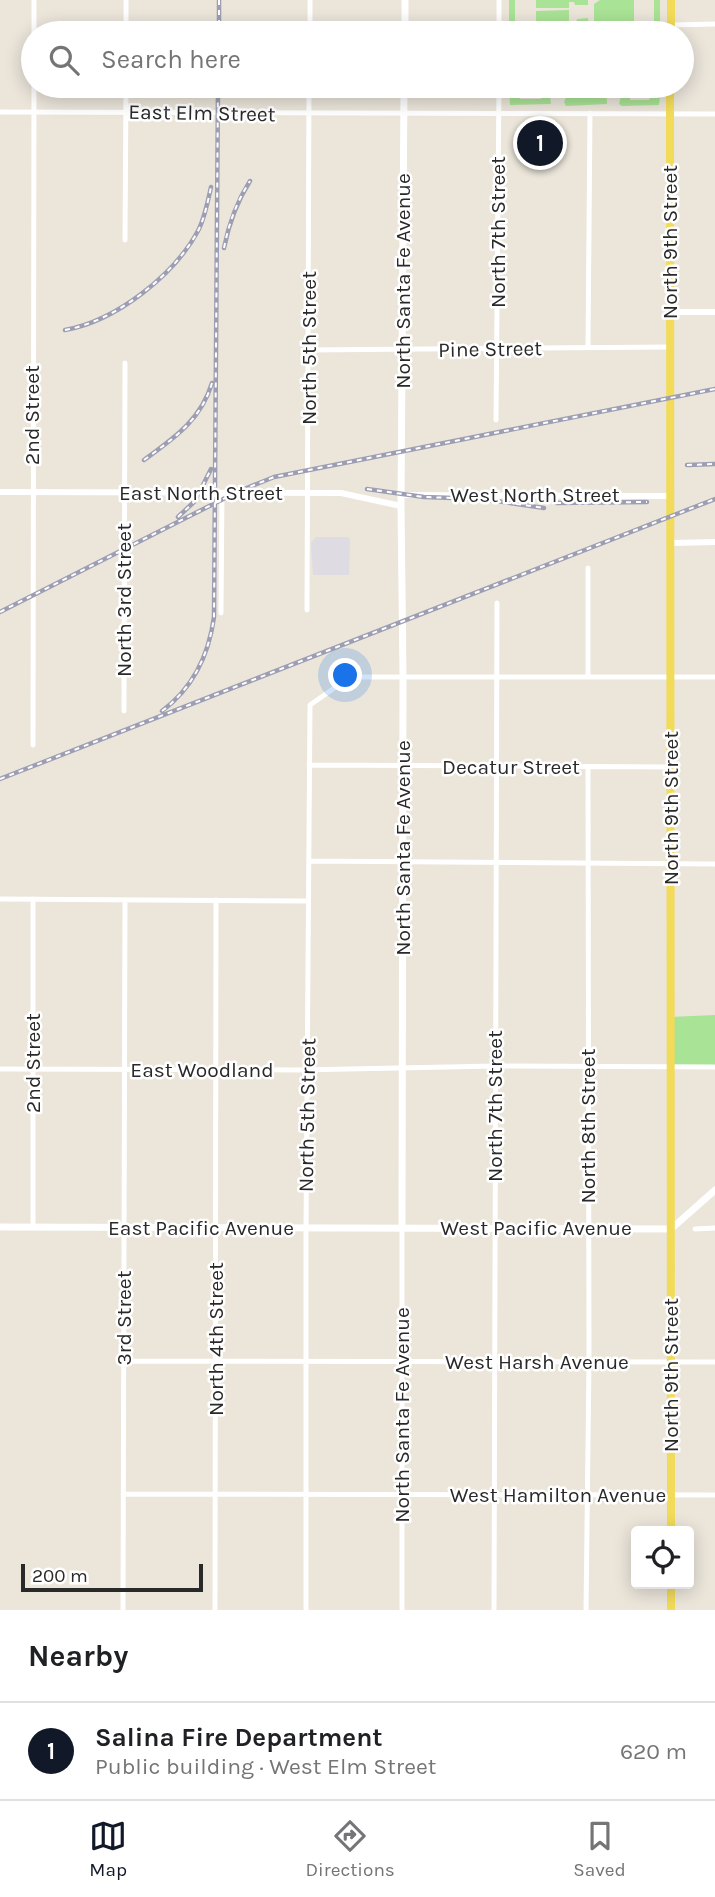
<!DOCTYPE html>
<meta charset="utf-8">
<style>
body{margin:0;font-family:Karla,sans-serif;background:#f6f6f6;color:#202124}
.controls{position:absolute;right:21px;bottom:21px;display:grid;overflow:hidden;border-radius:7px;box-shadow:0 4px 18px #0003}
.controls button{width:63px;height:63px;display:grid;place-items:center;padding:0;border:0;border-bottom:2px solid #e0e0e0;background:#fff;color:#202124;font:35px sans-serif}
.scale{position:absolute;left:21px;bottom:18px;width:182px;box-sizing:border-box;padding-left:7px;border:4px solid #292929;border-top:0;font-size:19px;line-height:24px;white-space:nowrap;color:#292929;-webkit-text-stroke:5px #fff;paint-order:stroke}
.you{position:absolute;left:346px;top:676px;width:24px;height:24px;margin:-18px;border:5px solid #fff;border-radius:50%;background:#1a73e8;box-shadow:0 0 0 10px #1a73e833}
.badge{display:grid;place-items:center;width:46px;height:46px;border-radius:50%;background:#111827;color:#fff;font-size:23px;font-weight:700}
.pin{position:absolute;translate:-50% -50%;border:4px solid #fff;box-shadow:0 2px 7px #0006}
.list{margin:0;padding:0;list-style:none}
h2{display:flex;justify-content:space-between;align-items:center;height:91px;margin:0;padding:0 28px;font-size:30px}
h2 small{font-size:23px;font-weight:400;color:#757577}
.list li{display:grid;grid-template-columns:46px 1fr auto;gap:21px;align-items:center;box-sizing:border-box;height:98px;padding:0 28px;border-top:2px solid #e0e0e0}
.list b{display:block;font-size:26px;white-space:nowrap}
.list p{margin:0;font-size:23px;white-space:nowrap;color:#757577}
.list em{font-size:23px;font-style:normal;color:#757577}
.icon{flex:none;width:38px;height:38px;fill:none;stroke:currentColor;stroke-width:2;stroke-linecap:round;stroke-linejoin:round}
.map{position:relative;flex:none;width:715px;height:1610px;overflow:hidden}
.search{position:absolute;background:#fff;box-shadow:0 4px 18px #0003;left:21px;right:21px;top:21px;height:77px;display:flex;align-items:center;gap:18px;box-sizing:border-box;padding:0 24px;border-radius:38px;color:#757577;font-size:26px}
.sheet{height:189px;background:#fff}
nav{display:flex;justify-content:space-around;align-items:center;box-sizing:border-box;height:98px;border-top:2px solid #e0e0e0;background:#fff;font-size:19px;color:#757577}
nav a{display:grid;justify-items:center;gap:4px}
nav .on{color:#111827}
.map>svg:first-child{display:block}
</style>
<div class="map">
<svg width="715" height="1610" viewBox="0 0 715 1610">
<rect width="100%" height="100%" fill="#ebe5da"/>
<!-- industrial -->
<path fill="#dedbe3" d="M316,537H347L350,539L349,575H313L311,543Z"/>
<!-- green -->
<path fill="#a9e395" d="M509,0H515V33H509Z
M536,0H588V5H575L574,2H569V8H536Z
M600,0H634V33H602L594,30V4Z
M654,0H660V33H654Z
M569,10V24H576L577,19L588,18L589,30L536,33V11Z
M509,86H515V95H519L520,99H541L542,94L550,95L551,104L510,105Z
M654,86H661L659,105L622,106L619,104L621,96L630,95V100H649L651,96L654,95Z
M566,97H604L607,99V104L566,106L564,102Z
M715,1015V1067L669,1066L670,1017Z"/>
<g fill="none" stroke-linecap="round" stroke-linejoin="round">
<!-- minor -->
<path stroke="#fff" stroke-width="5" d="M671,25L715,24
M34,33V0
M126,33V0
M310,33V0
M499,33V0
M0,112L715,114
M125,240L126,86
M588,347L590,113
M309,350L670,347
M496,420L499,86
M307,610L309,86
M221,613L222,493
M588,676V568
M124,711L125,363
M33,745L34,86
M309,765L671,767
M309,861L715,864
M0,899L308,901
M0,1069L300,1070L495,1066L715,1067
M33,1227V899
M695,1229L715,1228
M124,1361L715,1362
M123,1494L715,1495
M123,1610L125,900
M215,1610L216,900
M306,1610V1228L310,705L350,677H715
M402,1610V1228
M494,1610L497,603
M586,1610L589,1363L588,767"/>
<!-- tertiary -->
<path stroke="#fff" stroke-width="6" d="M671,312H715
M0,492L341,493L401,506
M401,495L670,496
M671,543L715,542"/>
<!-- secondary -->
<path stroke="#fff" stroke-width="7" d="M405,33V0
M0,1227L671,1229L715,1190
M402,1228L403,675L401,506L404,86"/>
<!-- primary -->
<path stroke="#f1db59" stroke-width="8" d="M671,0V33
M670,86L671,1531
M671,1584V1610"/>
<!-- rail casing -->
<g stroke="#9d9eb3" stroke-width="4.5">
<path id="rail" d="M219,0V33
M224,248C229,223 236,203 250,181
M65,330C116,321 175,275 199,229C205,216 208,201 211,187
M144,460C174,438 201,420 212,383
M687,465L715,464
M367,489L424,497L483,499L544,508
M556,503L647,502
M178,517L195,501L211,469
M0,612L237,492L274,477L715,389
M162,711C193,688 209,654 214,617L218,86
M0,779L715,499"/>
</g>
<!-- rail -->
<use href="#rail" stroke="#fff" stroke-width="2" stroke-dasharray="5" stroke-linecap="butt"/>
</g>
<g text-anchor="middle" stroke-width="5" stroke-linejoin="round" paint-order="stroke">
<!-- street labels -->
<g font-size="21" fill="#292929" stroke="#fff">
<text transform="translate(202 113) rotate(1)" y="7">East Elm Street</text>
<text transform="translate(498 232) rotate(-90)" y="7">North 7th Street</text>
<text transform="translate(670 242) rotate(-90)" y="7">North 9th Street</text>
<text transform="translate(403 281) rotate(-90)" y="7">North Santa Fe Avenue</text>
<text transform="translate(309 348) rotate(-90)" y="7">North 5th Street</text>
<text transform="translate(490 349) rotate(-1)" y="7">Pine Street</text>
<text transform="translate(32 415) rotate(-90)" y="7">2nd Street</text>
<text x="201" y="500">East North Street</text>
<text x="535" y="502">West North Street</text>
<text transform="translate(124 600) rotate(-90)" y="7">North 3rd Street</text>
<text x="511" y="774">Decatur Street</text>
<text transform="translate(671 808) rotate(-90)" y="7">North 9th Street</text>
<text transform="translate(403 848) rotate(-90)" y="7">North Santa Fe Avenue</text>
<text transform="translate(33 1063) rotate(-90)" y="7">2nd Street</text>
<text x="202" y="1077">East Woodland</text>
<text transform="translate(495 1106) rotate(-90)" y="7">North 7th Street</text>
<text transform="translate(307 1115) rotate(-89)" y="7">North 5th Street</text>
<text transform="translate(588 1126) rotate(-90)" y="7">North 8th Street</text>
<text x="201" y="1235">East Pacific Avenue</text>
<text x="536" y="1235">West Pacific Avenue</text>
<text transform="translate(124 1318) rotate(-90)" y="7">3rd Street</text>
<text transform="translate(216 1339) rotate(-90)" y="7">North 4th Street</text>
<text x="537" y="1369">West Harsh Avenue</text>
<text transform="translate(671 1375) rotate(-90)" y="7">North 9th Street</text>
<text transform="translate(402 1415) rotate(-90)" y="7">North Santa Fe Avenue</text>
<text x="558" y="1502">West Hamilton Avenue</text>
</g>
</g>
</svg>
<div class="controls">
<button><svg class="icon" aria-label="locate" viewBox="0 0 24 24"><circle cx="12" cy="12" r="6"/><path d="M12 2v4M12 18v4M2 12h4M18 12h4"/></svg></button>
</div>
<div class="scale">200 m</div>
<div class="you"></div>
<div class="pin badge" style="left:540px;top:143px">1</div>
<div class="search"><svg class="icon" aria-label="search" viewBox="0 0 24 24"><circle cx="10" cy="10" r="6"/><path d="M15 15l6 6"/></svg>Search here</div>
</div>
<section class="sheet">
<h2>Nearby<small></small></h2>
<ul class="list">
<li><span class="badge">1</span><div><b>Salina Fire Department</b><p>Public building · West Elm Street</p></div><em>620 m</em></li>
</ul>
</section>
<nav>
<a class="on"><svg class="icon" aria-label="map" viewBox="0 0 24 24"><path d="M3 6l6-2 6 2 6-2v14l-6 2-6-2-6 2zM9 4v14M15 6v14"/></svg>Map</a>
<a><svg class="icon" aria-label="directions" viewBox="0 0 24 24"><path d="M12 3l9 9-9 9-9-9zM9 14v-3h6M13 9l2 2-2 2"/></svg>Directions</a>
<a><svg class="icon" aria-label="saved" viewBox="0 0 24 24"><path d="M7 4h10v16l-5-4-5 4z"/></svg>Saved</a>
</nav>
